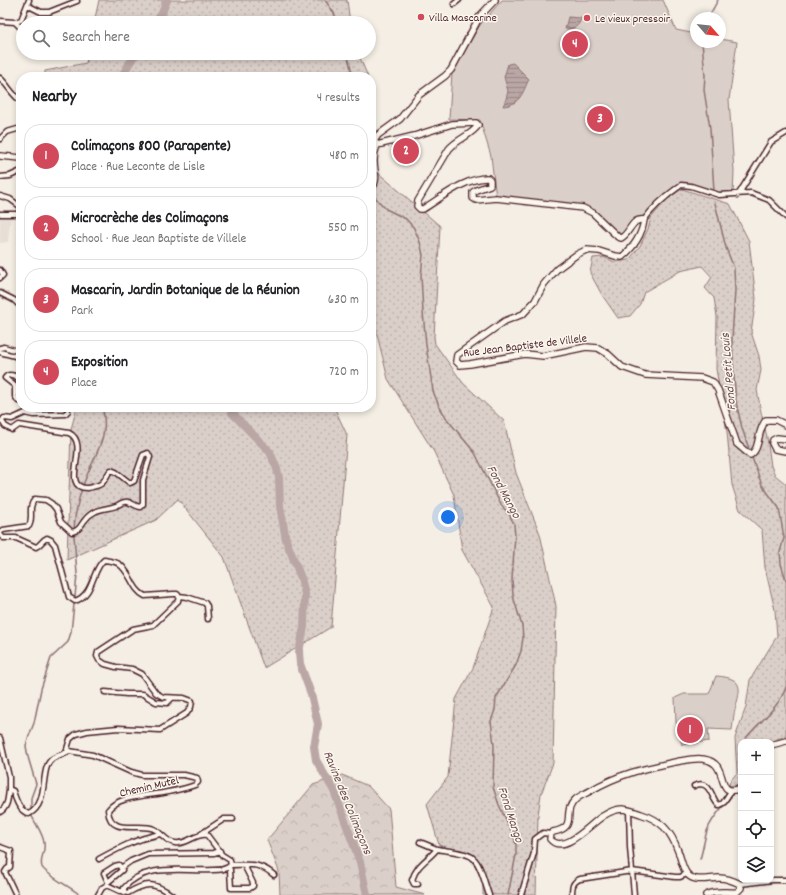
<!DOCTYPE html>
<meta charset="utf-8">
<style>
body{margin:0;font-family:Dekko,sans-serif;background:#f6f6f6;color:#202124}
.controls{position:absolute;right:12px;bottom:12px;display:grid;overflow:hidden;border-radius:8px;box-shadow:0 2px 6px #0003}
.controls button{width:36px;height:36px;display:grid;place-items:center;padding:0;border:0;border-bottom:1px solid #e0e0e0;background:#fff;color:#202124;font:20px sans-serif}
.compass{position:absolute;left:690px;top:12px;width:36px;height:36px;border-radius:50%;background:#fff;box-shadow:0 2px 6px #0003;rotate:118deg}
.you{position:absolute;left:448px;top:517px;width:14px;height:14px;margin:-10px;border:3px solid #fff;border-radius:50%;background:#1a73e8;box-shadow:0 0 0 6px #1a73e833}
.badge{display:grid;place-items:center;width:26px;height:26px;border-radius:50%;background:#d1495b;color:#fff;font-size:13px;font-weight:700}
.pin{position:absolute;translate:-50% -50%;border:2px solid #fff;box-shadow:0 1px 4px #0006}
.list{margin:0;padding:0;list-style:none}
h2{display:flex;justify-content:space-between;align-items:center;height:52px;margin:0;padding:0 16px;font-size:17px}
h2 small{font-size:13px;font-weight:400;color:#757577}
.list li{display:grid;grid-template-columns:26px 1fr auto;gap:12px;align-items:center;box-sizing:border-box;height:64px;margin:0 8px 8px;padding:0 8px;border:1px solid #e0e0e0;border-radius:16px}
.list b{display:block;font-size:15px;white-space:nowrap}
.list p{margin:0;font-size:13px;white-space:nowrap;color:#757577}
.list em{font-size:13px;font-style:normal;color:#757577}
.icon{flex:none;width:22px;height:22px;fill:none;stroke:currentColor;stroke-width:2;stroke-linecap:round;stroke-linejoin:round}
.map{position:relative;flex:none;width:786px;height:895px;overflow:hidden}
.search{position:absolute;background:#fff;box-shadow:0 2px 6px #0003;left:16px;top:16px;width:360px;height:44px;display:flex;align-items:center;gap:10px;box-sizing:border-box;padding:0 14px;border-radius:22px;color:#757577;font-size:15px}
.panel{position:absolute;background:#fff;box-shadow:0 2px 6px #0003;left:16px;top:72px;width:360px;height:340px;border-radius:16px}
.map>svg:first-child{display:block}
</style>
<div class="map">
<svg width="786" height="895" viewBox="0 0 786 895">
<defs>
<pattern id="grass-dots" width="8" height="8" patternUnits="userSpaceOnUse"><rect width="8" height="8" fill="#dbd0c9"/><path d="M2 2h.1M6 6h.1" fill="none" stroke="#bdb2ad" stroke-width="1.8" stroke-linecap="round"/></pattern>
<pattern id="forest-crowns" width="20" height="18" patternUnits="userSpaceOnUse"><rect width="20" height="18" fill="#dbd0c9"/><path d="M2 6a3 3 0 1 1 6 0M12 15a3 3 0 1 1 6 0" fill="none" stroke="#bdb2ad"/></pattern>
<pattern id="water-rules" width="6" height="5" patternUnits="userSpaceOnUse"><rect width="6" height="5" fill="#baa7a5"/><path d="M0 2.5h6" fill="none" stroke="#998787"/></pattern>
</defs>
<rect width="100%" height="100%" fill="#f4eee4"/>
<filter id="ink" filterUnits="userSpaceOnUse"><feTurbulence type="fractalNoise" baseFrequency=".025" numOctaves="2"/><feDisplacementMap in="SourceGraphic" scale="8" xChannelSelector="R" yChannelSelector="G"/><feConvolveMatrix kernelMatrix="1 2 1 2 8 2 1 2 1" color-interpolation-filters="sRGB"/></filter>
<g filter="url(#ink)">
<!-- built -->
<path fill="#e7dfd6" d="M11,215L8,242L0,243V216Z"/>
<!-- grass -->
<path fill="url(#grass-dots)" stroke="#92787a" d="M99,0H347L350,23H94Z
M88,53H358L368,77H45V71L86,63Z
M371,153L376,171L440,226L434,337L435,344L463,383L504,421L516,473L540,534L556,606L553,763L541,794L538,815L536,895H483V881L469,856L439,845L427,804L448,777L456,699L473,668L494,607L462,550L454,495L434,452L388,379L371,310Z
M682,189L730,204L749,241L756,299L751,332L759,356L761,370L757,390L761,412L767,437L771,466L775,475L786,484V733L785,736L771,742H741V784L729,786L730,781L737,773L735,738L746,707L750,680L777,636L775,610L765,568L762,530L740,510L732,485L727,432L716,369L717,317L714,298L705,288L712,277L702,266L680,271L644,292L640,304L630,316L618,318L602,295L590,273L593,258L603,257L615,262L629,260L640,246L648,229L651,218L666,200Z
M77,407H334L347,435L331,627L264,668L224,557L178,499L156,520L67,560L71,429Z"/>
<!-- forest -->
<path fill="url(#forest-crowns)" stroke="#92787a" d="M342,775L368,786L389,809L396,887L425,895H280L279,871L267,840L313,785Z"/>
<!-- green -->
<path fill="#dbd0c9" stroke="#92787a" d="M502,0H663L676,30L696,34V42H720V39L737,42L729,100L734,171L733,194L719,195L681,185L668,194L644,220L639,219L621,238L583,208L496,198L491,156L480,120L449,119L452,73L480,25Z
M716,676C748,678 739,692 734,714C733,719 733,725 732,730L708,729L709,741L682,745L676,722L675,698L684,694H709Z"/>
<!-- water -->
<path fill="url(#water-rules)" stroke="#8d7174" d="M568,17L581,18C579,27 574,29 565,29Z
M513,63L529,79C523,92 520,105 503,106L506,99L508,91L504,77L508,64Z"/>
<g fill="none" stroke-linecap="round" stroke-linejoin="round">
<!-- stream -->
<path stroke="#8d7174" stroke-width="1.5" d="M325,0L334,13L338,23
M708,18L718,0
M702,42L705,76L704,90L710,128L714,191
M347,53L353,77
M371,193L386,209L406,219L414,228L420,242L423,255L421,276L423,312L426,345L433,391L439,406L447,419L475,453L501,505L509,514L514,524L515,536L512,579L513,596L522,626L523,638L521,651L516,665L496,698L495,710L491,721L494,745L493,787L499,805L512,832L516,844V855L508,895
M715,203L726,248L734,268L735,290L732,339L733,362L736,402L742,428L750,452
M751,455L762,485L779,508L784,538L780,552L781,564L786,580
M74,529C75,510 80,492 87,475C97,452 110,432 102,407
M74,535L77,574L75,597
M745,742L746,738C759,722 779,708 786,687
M735,787L741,780
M31,810V798L36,784L28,757L26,746L29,736L34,723L41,689L51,658L68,642L71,632L74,604
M31,814C35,824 43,833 44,843C46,851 39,859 42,867C45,874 72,888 80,895
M700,859C703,850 704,840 707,831C712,817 723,807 732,795"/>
<!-- river -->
<path stroke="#baa7a5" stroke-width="8" d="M155,23L162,13L167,0
M121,77L136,53
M230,407L232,413L270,452L277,469L279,478L280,506L286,540L301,578L305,594L304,627L299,652L300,664L311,694L318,724L314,747L316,760L334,791L360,862L367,895"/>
<!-- street casing -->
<g stroke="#4a1f2b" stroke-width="7">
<path id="street" d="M454,4L459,0
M27,5L41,12H49L77,1
M0,21L15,22L21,20L29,0
M15,22L23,30
M0,78C8,85 12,95 21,101
M0,139L7,132L21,128
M0,177L10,176L21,171
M738,195L771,142L786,133
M0,196L10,199L21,207
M0,214H17L21,211
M644,220C654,206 667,195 681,185L691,186L719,195L751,193L769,200L786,217
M0,270L3,275L0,278
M0,293L14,300L21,307
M0,348L4,347L21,352
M0,352L15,356L21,361
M21,381C17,376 9,372 5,378L15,386V396L18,401H21
M0,532L3,530L29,526C34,516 27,508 35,499L46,500L52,504L56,509L61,522L72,532C80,530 80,526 85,520C94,508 104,510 116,506C120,504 124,501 128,502C132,503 135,506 140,507L143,504V480L150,457L148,453L143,455L134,481L130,483L116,472L111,470C107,474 106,479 102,483C99,486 92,487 88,488C58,489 92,444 69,433L19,425L12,430L5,426L2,421L4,418L12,419L25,413L34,415L65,414L68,411V408L66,407
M0,534L3,538H16L36,547C41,545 42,540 47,538L51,540L55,545L69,597L75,601C94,595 92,569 104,560C109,561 115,561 119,564C131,572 132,590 145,596L173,594H177L179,596L178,601L153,625L133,629L104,648L98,652L97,656L99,660L105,664L116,667L132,669L142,674L156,693L163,697L184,698L192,701L191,707L187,713L160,730L118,728L87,731L76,734L70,739L67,749L69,751L93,755L131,772L142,775H184L197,778L198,782L195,785C187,788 178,790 168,792C151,796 119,795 108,810C110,837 139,822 154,829C162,833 166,842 175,843C187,845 195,833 207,835L222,855L230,860L231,865C226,870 219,870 213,870C184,872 146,862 124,888V892L128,893C146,882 154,882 172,895
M179,596L187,597L205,603L207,606L208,619
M105,692L127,694H143L156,702L167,703L172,698
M0,738L9,777V789L13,791C16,800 19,811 29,814C50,803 39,769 52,759C56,756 64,754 69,751
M694,786C712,778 711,801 719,805L723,803L731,791
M629,810L630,847L634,895
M0,812C8,807 8,798 9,789
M201,834L224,819H233
M420,842L437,849
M0,847L11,851L10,867L7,869L5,872L16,895
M99,859C121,847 136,839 160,834
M119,865L122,870L108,882L104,873L115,866Z
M231,865C249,865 259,862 274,875
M229,867L230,870L231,888H250L253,886V883L244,865
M121,868L131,861L148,854L214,853L220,851
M418,884H414L412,880C417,864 427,861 437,849C446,851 467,852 473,858C481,864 485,885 489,895
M740,884L773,880H786
M98,895L102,888L107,885L120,891H124
M521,895L534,853L535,839L543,833L551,834
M572,895C572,888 572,882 580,879L632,871L675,877H680L687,874"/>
</g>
<!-- secondary casing -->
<g stroke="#4a1f2b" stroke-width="8">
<path id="secondary" d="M377,145L414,136L452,124L476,123L478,125C474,134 457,139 449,149L418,201L417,206L420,209H423C441,198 466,177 488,178L490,180V185L476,190L473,192V198L476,200L496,198L583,208L593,213L618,237L621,238C630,234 631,218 644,220C642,235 634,247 622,257L615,256L599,251L586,250L576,255L557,269L544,284L535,301L523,314L505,321L457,355L456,361L460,365L470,364L525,354L543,356L586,347L598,348L608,354L622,367L645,375L702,378L713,382L718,390L737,444L750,455C761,449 756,432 766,420H776L786,425
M377,145L374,141L378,135L400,119L419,95L445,76L451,70L480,16L495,0
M0,156L21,158
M371,189C379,180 374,171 374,161C374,155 375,150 377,145
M786,439L777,438L773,440L772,443L775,449L786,451
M771,745L786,741
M706,895C716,890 726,893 737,892L741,888L740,884C734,881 726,878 719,878C709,878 695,883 687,874C682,868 681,858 678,851C671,831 661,820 641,814C636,812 630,810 623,809C617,809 609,812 603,816C591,823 564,856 550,839L551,834L553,832C579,827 561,813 575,800C579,796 585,794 590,791C620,773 647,768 680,761C691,759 706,756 715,764C726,773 718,798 741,788"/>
</g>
<!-- street -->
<use href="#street" stroke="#fbf7ec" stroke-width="4"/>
<!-- secondary -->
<use href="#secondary" stroke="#fbf7ec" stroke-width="5.5"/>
</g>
</g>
<!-- markers -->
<g fill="#d1495b" stroke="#fbf7ec" stroke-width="1.5">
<circle cx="421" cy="17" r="4"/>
<circle cx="587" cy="18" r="4"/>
</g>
<g text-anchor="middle" stroke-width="3" stroke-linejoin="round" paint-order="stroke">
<!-- poi labels -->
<g font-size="12" fill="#4a1f2b" stroke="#fbf7ec" text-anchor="start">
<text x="429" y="21">Villa Mascarine</text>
<text x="595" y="22">Le vieux pressoir</text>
</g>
<!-- street labels -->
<g font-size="12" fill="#4a1f2b" stroke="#fbf7ec">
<text transform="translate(525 345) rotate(-7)" y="4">Rue Jean Baptiste de Villele</text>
<text transform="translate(149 786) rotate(-13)" y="4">Chemin Mutel</text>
</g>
<!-- water labels -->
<g font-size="13" font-style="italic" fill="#714f56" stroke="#fbf7ec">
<text transform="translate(727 372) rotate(-95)" y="5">Fond Petit Louis</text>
<text transform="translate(505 491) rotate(62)" y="5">Fond Mango</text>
<text transform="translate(349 802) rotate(68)" y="5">Ravine des Colimaçons</text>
<text transform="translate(512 814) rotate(72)" y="5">Fond Mango</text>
</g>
</g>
</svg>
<div class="controls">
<button>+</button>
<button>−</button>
<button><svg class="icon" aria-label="locate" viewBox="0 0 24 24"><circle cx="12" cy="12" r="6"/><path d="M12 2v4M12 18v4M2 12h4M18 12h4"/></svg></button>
<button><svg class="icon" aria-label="layers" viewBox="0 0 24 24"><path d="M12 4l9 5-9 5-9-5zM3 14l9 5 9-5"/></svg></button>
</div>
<svg class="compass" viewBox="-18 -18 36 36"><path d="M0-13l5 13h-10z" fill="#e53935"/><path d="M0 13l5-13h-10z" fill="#757577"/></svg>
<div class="you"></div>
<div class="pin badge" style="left:690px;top:730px">1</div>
<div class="pin badge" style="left:406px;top:151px">2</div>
<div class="pin badge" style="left:600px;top:119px">3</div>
<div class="pin badge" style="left:575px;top:44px">4</div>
<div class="search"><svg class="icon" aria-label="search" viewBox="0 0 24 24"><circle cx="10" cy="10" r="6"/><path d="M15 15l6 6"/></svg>Search here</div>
<section class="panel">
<h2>Nearby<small>4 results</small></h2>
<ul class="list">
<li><span class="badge">1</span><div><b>Colimaçons 800 (Parapente)</b><p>Place · Rue Leconte de Lisle</p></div><em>480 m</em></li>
<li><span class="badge">2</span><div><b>Microcrèche des Colimaçons</b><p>School · Rue Jean Baptiste de Villele</p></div><em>550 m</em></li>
<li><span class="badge">3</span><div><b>Mascarin, Jardin Botanique de la Réunion</b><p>Park</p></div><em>630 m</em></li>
<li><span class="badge">4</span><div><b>Exposition</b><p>Place</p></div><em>720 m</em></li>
</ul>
</section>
</div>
